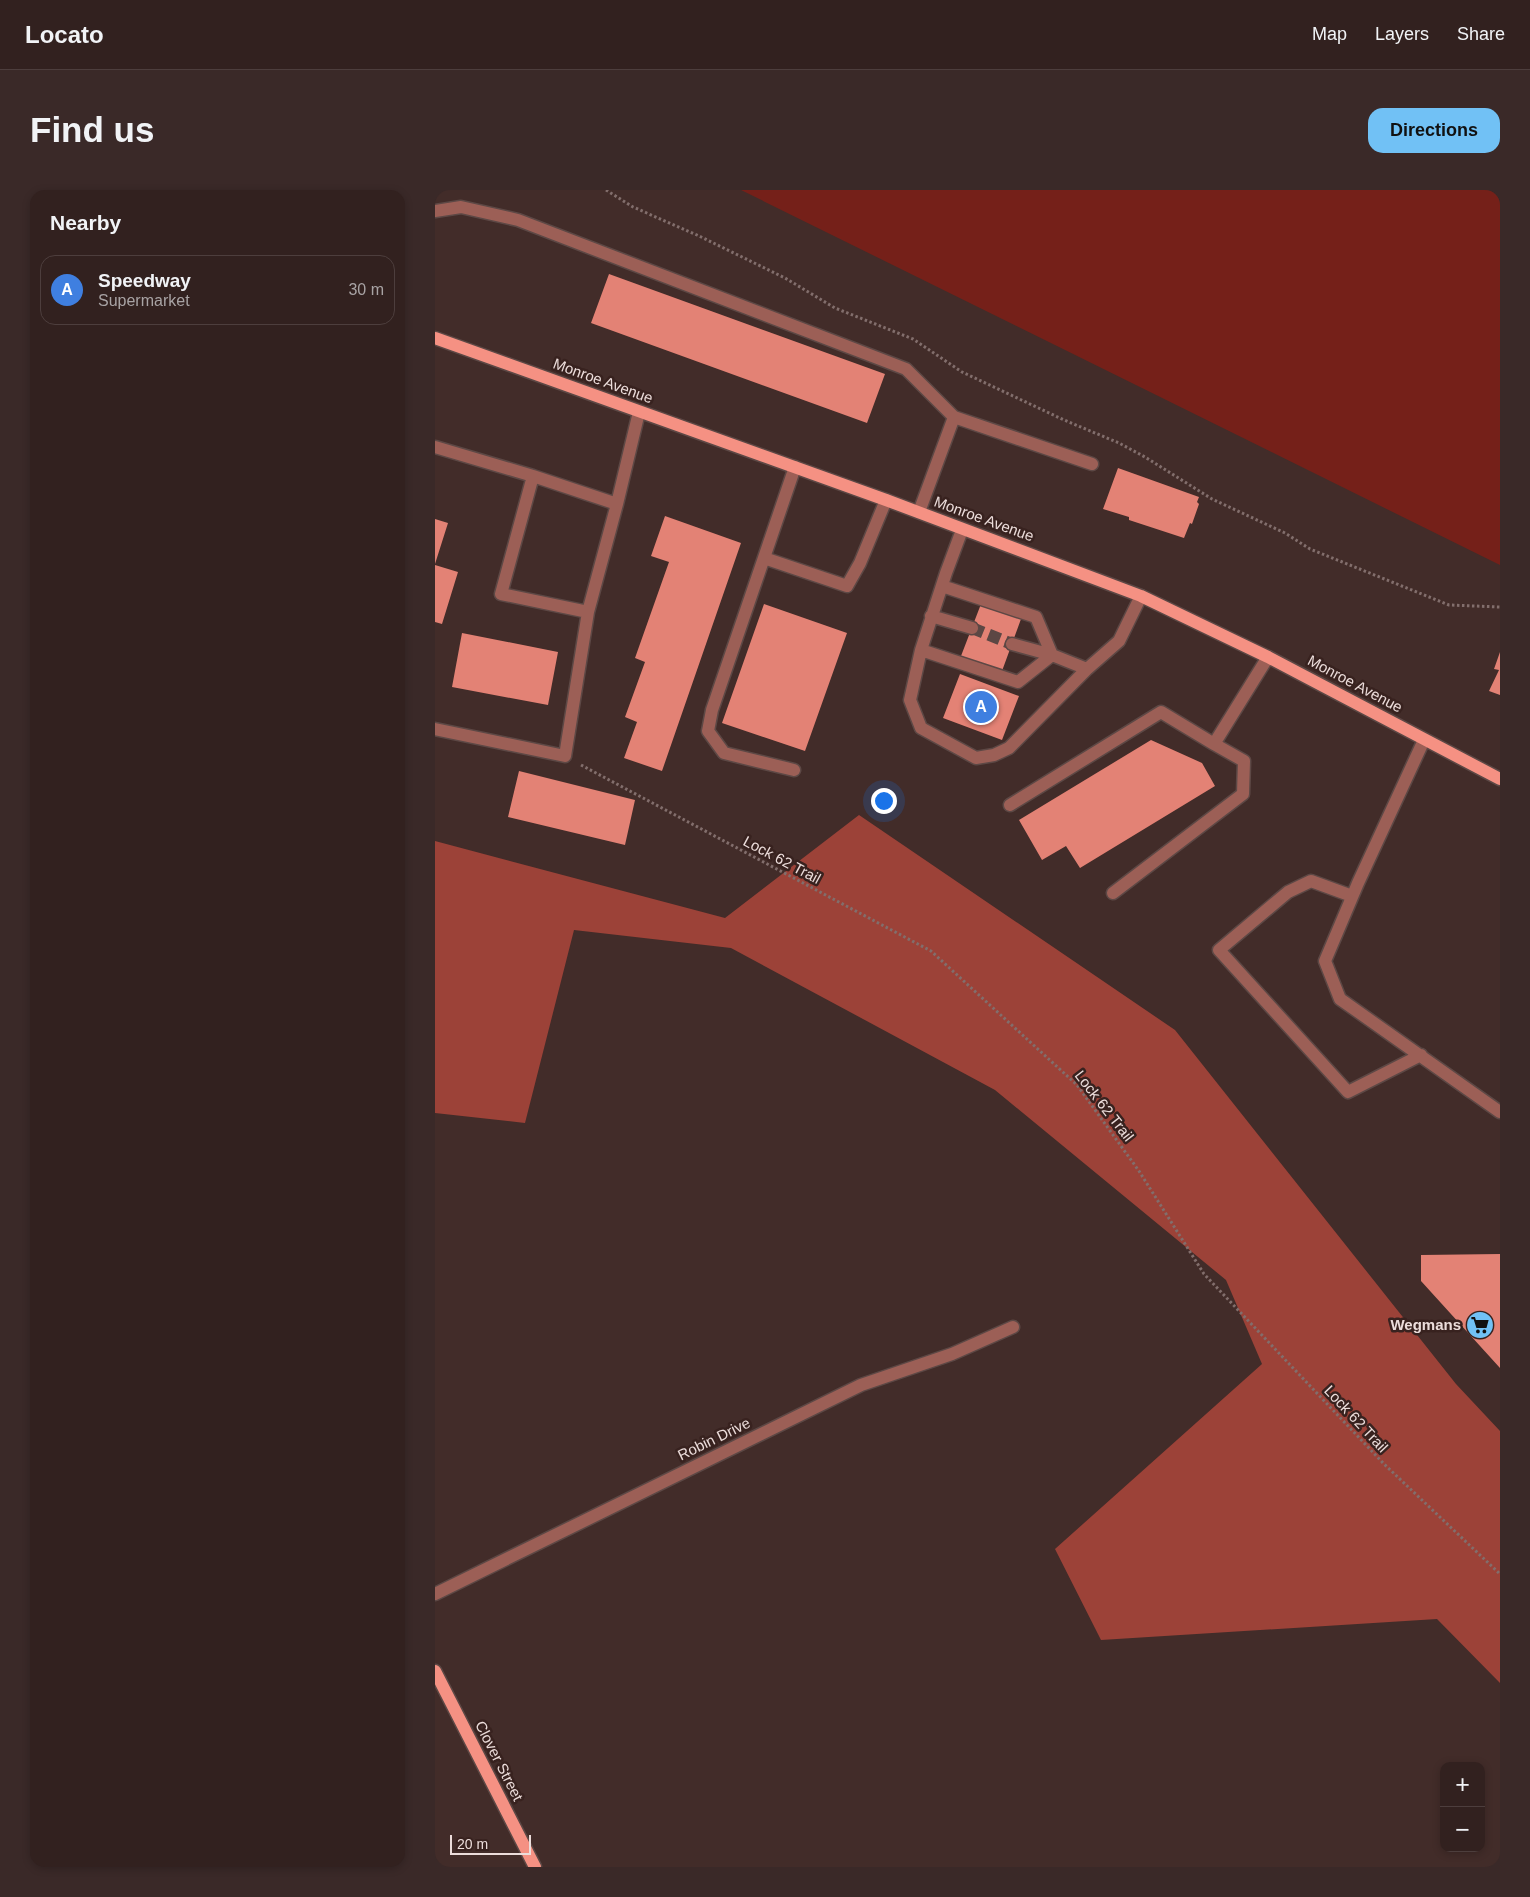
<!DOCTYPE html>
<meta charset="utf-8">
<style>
body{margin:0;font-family:Helvetica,sans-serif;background:#3a2928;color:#f1f3f6}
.controls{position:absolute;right:15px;bottom:15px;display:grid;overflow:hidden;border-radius:10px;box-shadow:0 2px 8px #0003}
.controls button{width:45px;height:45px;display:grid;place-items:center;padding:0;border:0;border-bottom:1px solid #4d3e3d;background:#32211f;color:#f1f3f6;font:25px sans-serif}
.scale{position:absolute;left:15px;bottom:12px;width:81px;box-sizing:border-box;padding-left:5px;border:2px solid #ecdddb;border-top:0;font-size:14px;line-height:18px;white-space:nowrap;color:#ecdddb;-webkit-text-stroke:4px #38221f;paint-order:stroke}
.you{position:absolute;left:448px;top:610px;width:18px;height:18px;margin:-12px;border:4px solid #fff;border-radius:50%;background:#1a73e8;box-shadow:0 0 0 8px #1a73e833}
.badge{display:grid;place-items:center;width:32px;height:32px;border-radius:50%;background:#71c1f5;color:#fff;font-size:16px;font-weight:700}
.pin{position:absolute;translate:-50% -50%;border:2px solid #fff;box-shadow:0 1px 5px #0006}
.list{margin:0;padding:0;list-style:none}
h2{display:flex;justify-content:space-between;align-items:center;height:65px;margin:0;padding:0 20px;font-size:21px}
h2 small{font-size:16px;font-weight:400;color:#a8a3a4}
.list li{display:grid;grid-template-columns:32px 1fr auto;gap:15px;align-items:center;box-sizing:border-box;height:70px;margin:0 10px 10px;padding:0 10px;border:1px solid #4d3e3d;border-radius:15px}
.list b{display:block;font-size:19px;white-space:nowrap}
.list p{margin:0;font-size:16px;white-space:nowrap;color:#a8a3a4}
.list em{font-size:16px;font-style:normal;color:#a8a3a4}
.map{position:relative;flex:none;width:1065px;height:1677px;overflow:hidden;border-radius:15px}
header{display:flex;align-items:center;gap:30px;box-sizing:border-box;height:70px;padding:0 25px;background:#32211f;border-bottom:1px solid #4d3e3d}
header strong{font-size:24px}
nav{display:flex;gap:28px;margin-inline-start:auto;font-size:18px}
.intro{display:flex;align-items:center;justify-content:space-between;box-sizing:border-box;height:120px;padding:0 30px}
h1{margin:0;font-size:35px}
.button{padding:12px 22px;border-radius:15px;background:#71c1f5;color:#111;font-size:18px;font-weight:700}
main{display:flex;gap:30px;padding:0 30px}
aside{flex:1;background:#32211f;border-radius:15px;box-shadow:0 2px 8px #0003}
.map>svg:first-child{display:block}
</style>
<header>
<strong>Locato</strong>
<nav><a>Map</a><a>Layers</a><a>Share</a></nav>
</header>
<div class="intro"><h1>Find us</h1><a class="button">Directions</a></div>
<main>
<aside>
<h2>Nearby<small></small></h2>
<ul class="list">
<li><span class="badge" style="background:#3f7fe0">A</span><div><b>Speedway</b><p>Supermarket</p></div><em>30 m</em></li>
</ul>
</aside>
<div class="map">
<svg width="1065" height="1677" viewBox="0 0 1065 1677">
<rect width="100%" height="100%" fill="#422c29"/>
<!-- green -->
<path fill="#752019" d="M306,0H1065V375Z"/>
<!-- forest -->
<path fill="#9c4238" d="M424,625L740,840L1021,1194L1065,1241V1493L1002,1429L666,1450L620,1359L827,1174L791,1090L560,900L296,758L139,740L90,933L0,923V651L290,728Z"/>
<!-- building -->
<path fill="#e38275" d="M174,84L450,184L432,233L156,133Z
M683,278L764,307L762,312L764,314L757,334L755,333L749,348L694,330V327L668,319Z
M230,326L306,353L227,581L189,568L202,532L190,527L210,472L200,468L234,372L216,366Z
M0,329L13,333L0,374Z
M0,375L23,382L7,434L0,432Z
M329,414L412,443L370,561L287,533Z
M546,414L586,429L567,481L526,466Z
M27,443L123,462L113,515L17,497Z
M1065,462V505L1054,501L1064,480L1059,479Z
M525,484L584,506L567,550L508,528Z
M716,550L767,573L780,596L645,678L631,656L607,670L584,630Z
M84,581L200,610L190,655L73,627Z
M1065,1064V1178L986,1091V1065Z"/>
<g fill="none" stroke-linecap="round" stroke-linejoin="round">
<!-- minor-tunnel -->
<path stroke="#5c4744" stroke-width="12" stroke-dasharray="12 6" stroke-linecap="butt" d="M537,438L577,454"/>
<!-- minor casing -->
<g stroke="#5d4845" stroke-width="15">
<path id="minor" d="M0,21L26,17L83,30L471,179L519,227L484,322
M519,227L657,274
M0,257L98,286L182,314
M98,286L66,404L153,422
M527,340L511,383L486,460L583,492L617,465L652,479
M329,368L412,396L425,373L451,310
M507,396L601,427L617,465L577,454
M496,426L537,438
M486,460L475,510L486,538L541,568L559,565L574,558L652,479L684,451L706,406
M0,539L130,566L153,422L182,314L204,222
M989,550L923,693L890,771L905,809L1065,922
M359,580L289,563L273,541L277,520L360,277
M575,615L726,522L779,554L833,467
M678,703L808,604L809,571L779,554
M917,706L876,691L853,702L784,760L913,902L986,865
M0,1404L426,1195L517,1164L578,1137"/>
</g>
<!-- major casing -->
<g stroke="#5d4845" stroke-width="15">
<path id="major" d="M0,148L451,310L706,406L833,467L1065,589
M0,1481L100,1677"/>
</g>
<!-- path -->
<path stroke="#826e6c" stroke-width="3" stroke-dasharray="2.5 2.5" stroke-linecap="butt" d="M171,0L198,17L262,45L350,88L400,118L478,149L527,182L629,230L684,253L710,267L777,309L850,343L875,359L1014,415L1065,417
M146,575L496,761L642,895L704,981L769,1084L949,1274L1065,1384"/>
<!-- minor -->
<use href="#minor" stroke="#9c5f56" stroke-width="12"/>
<!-- major -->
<use href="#major" stroke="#f59183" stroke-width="12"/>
</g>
<!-- icons -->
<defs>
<g id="supermarket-disc" transform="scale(1.4375)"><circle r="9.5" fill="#71c1f5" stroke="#38221f"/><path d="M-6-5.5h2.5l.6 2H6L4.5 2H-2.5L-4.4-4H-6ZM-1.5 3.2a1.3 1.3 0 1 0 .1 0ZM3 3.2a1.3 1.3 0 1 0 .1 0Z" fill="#111"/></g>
</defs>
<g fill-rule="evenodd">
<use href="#supermarket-disc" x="1045" y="1135"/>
</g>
<g text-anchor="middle" stroke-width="5" stroke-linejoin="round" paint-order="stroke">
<!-- street labels -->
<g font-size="15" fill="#ecdddb" stroke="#38221f">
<text transform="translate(168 191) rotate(20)" y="5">Monroe Avenue</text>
<text transform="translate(549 329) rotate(20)" y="5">Monroe Avenue</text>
<text transform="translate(920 494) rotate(28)" y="5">Monroe Avenue</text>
<text transform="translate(347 670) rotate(28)" y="5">Lock 62 Trail</text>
<text transform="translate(669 916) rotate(52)" y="5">Lock 62 Trail</text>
<text transform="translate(921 1229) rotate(47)" y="5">Lock 62 Trail</text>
<text transform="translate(279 1249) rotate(-26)" y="5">Robin Drive</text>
<text transform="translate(64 1571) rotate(63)" y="5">Clover Street</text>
</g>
<!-- poi labels -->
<g font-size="15" font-weight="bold" fill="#ecdddb" stroke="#38221f" text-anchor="end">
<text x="1026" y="1140">Wegmans</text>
</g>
</g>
</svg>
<div class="controls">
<button>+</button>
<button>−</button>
</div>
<div class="scale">20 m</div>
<div class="you"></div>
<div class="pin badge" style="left:546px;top:517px;background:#3f7fe0">A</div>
</div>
</main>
